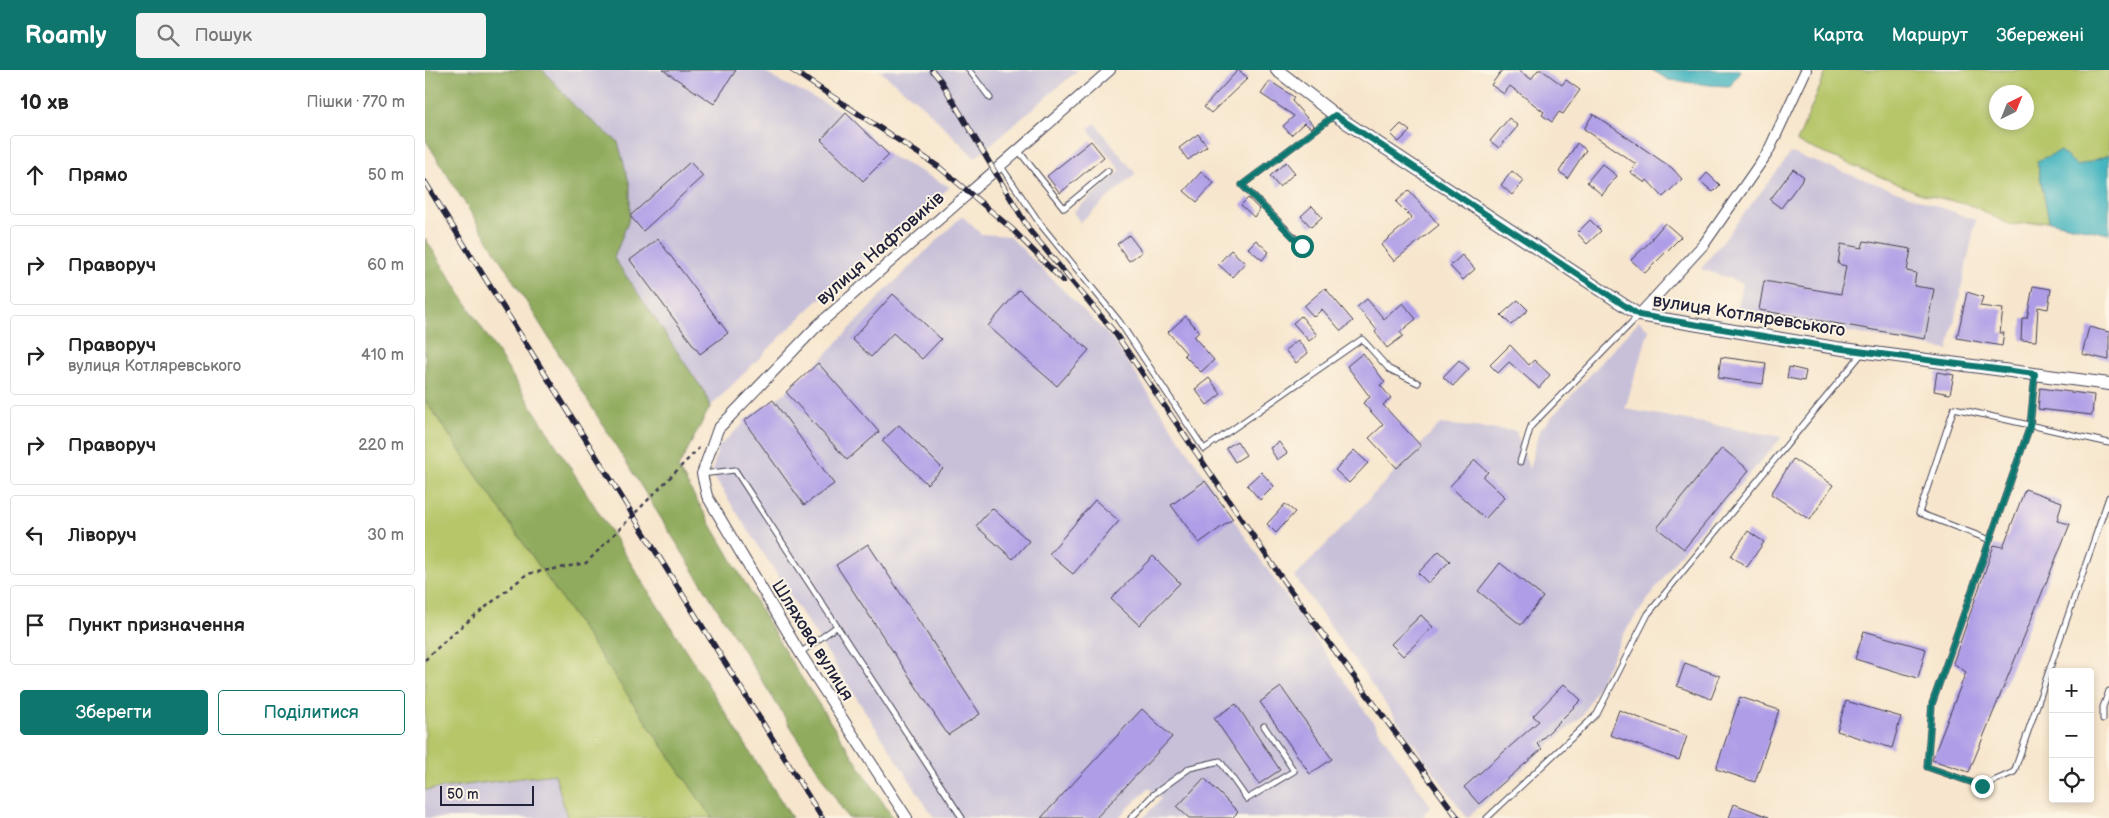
<!DOCTYPE html>
<html lang="uk">
<meta charset="utf-8">
<style>
body{margin:0;font-family:"Balsamiq Sans",sans-serif;background:#f2f2f2;color:#222}
.controls{position:absolute;right:15px;bottom:15px;display:grid;overflow:hidden;border-radius:5px;box-shadow:0 2px 8px #0003}
.controls button{width:45px;height:45px;display:grid;place-items:center;padding:0;border:0;border-bottom:1px solid #e0e0e0;background:#fff;color:#222;font:25px sans-serif}
.compass{position:absolute;left:1564px;top:15px;width:45px;height:45px;border-radius:50%;background:#fff;box-shadow:0 2px 8px #0003;rotate:43deg}
.scale{position:absolute;left:15px;bottom:12px;width:94px;box-sizing:border-box;padding-left:5px;border:2px solid #22223b;border-top:0;font-size:14px;line-height:18px;white-space:nowrap;color:#22223b;-webkit-text-stroke:4px #fcf5e5;paint-order:stroke}
.stop{position:absolute;width:15px;height:15px;margin:-11px;border:4px solid #0f766e;border-radius:50%;background:#fff}
.stop.end{background:#0f766e;border-color:#fff;box-shadow:0 1px 5px #0008}
.list{margin:0;padding:0;list-style:none}
h2{display:flex;justify-content:space-between;align-items:center;height:65px;margin:0;padding:0 20px;font-size:21px}
h2 small{font-size:16px;font-weight:400;color:#767676}
.list li{display:grid;grid-template-columns:32px 1fr auto;gap:15px;align-items:center;box-sizing:border-box;height:80px;margin:0 10px 10px;padding:0 10px;border:1px solid #e0e0e0;border-radius:5px}
.list b{display:block;font-size:19px;white-space:nowrap}
.list p{margin:0;font-size:16px;white-space:nowrap;color:#767676}
.list em{font-size:16px;font-style:normal;color:#767676}
.actions{display:flex;gap:10px;padding:15px 20px}
.actions a{flex:1;padding:11px 0;border:1px solid #0f766e;border-radius:5px;text-align:center;font-size:18px;color:#0f766e}
.actions .main{background:#0f766e;color:#fff}
.icon{flex:none;width:28px;height:28px;fill:none;stroke:currentColor;stroke-width:2;stroke-linecap:round;stroke-linejoin:round}
.map{position:relative;flex:none;width:1684px;height:748px;overflow:hidden}
header{display:flex;align-items:center;gap:30px;box-sizing:border-box;height:70px;padding:0 25px;background:#0f766e;color:#fff}
header strong{font-size:24px}
nav{display:flex;gap:28px;margin-inline-start:auto;font-size:18px}
.search{width:350px;height:45px;background:#f2f2f2;display:flex;align-items:center;gap:12px;box-sizing:border-box;padding:0 18px;border-radius:5px;color:#767676;font-size:19px}
main{display:flex}
aside{flex:1;background:#fff}
.map>svg:first-child{display:block}
</style>
<header>
<strong>Roamly</strong>
<div class="search"><svg class="icon" aria-label="search" viewBox="0 0 24 24"><circle cx="10" cy="10" r="6"/><path d="M15 15l6 6"/></svg>Пошук</div>
<nav><a>Карта</a><a>Маршрут</a><a>Збережені</a></nav>
</header>
<main>
<aside>
<h2>10 хв<small>Пішки · 770 m</small></h2>
<ul class="list">
<li><svg class="icon" aria-label="ahead" viewBox="0 0 24 24"><path d="M12 20V5M6 11l6-6 6 6"/></svg><div><b>Прямо</b></div><em>50 m</em></li>
<li><svg class="icon" aria-label="right" viewBox="0 0 24 24"><path d="M7 20v-9h11M14 6l5 5-5 5"/></svg><div><b>Праворуч</b></div><em>60 m</em></li>
<li><svg class="icon" aria-label="right" viewBox="0 0 24 24"><path d="M7 20v-9h11M14 6l5 5-5 5"/></svg><div><b>Праворуч</b><p>вулиця Котляревського</p></div><em>410 m</em></li>
<li><svg class="icon" aria-label="right" viewBox="0 0 24 24"><path d="M7 20v-9h11M14 6l5 5-5 5"/></svg><div><b>Праворуч</b></div><em>220 m</em></li>
<li><svg class="icon" aria-label="left" viewBox="0 0 24 24"><path d="M17 20v-9H6M10 6l-5 5 5 5"/></svg><div><b>Ліворуч</b></div><em>30 m</em></li>
<li><svg class="icon" aria-label="arrive" viewBox="0 0 24 24"><path d="M6 21V4h12l-3 4 3 4H6"/></svg><div><b>Пункт призначення</b></div></li>
</ul>
<div class="actions"><a class="main">Зберегти</a><a>Поділитися</a></div>
</aside>
<div class="map">
<svg width="1684" height="748" viewBox="0 0 1684 748">
<rect width="100%" height="100%" fill="#fcf5e5"/>
<filter id="ink" filterUnits="userSpaceOnUse"><feTurbulence type="fractalNoise" baseFrequency=".02" numOctaves="2"/><feDisplacementMap in="SourceGraphic" scale="10" xChannelSelector="R" yChannelSelector="G"/><feConvolveMatrix kernelMatrix="1 2 1 2 8 2 1 2 1" color-interpolation-filters="sRGB"/></filter>
<filter id="wash" filterUnits="userSpaceOnUse"><feTurbulence type="fractalNoise" baseFrequency=".0096" numOctaves="4" result="noise"/><feDisplacementMap in="SourceGraphic" scale="20" xChannelSelector="R" yChannelSelector="G"/><feGaussianBlur stdDeviation="1.12" result="paint"/><feColorMatrix in="noise" values="0 0 0 0 0 0 0 0 0 0 0 0 0 0 0 0 0 1.4 0 .05"/><feComposite in="paint" operator="in"/></filter>
<g filter="url(#wash)">
<rect width="100%" height="100%" fill="#f7e6cd"/>
<!-- industrial -->
<path fill="#c7c0d8" d="M118,0H337L352,10L421,43L464,85L525,117L387,236L285,337L280,323L189,188L205,146L193,72L151,38Z
M454,0H653L550,88L497,35Z
M670,53L711,104L655,152L648,142L696,101L663,59Z
M1366,83L1551,150L1523,280L1312,242L1318,213L1276,199Z
M537,146L556,164L584,166L687,269L844,502L1006,736L998,745L1001,748H718L736,729L724,718L693,748H509L287,404L293,377L317,355L319,351L361,322L393,293L461,220Z
M1214,251L1224,260L1200,339L1357,367L1259,479L1201,560L1158,645L1042,748L870,507L1015,354L1091,361L1104,399L1114,361Z
M130,704L142,748H0V720Z"/>
<!-- green -->
<path fill="#b6c669" stroke="#6c7452" fill-rule="evenodd" d="M1402,0H1684V85L1653,96L1612,91L1624,151L1585,155L1548,136L1494,123L1372,72ZM1572,22H1602V52H1572Z
M0,330L287,748H142L130,704L0,720Z"/>
<!-- forest -->
<path fill="#90ab5d" stroke="#59664c" d="M0,0H118L151,38L193,72L205,116V146L189,188L280,323L285,337L253,398L365,590L468,748H423L412,731L0,69Z
M0,168L367,748H287L0,330Z"/>
<!-- water -->
<path fill="#47b6c0" stroke="#346c7e" d="M1227,0H1316L1305,16L1285,15L1244,10Z
M1635,81L1653,96L1684,85V164L1624,151L1612,91Z"/>
<g id="blocks">
<!-- building -->
<path fill="#af9de7" d="M238,0H311L289,34Z
M813,0L823,8L786,43L779,37Z
M1077,0H1093L1106,9L1113,0H1117L1137,15L1141,10L1155,20L1138,44L1134,42L1127,52L1117,45L1119,42L1085,16L1079,24L1066,15Z
M845,11L869,27L867,31L889,56L886,58L879,53L866,65L858,56L869,46L836,24Z
M421,43L464,85L438,111L396,70Z
M1168,44L1247,98L1257,109L1238,127L1222,110L1220,113L1205,102L1211,94L1159,59Z
M1084,48L1093,56L1074,78L1065,71Z
M976,54L985,61L974,72L966,64Z
M773,64L782,76L763,90L754,78Z
M666,71L679,87L635,123L622,106Z
M1152,73L1161,80L1142,109V107L1134,102Z
M265,92L278,106L218,161L205,146Z
M861,92L870,103L854,117L845,106Z
M1177,94L1192,106L1177,125L1162,112Z
M1368,99L1379,107L1356,138L1345,130Z
M1087,101L1099,111L1087,125L1076,115Z
M776,102L789,113L772,132L759,121Z
M1282,103L1295,115L1288,122L1275,111Z
M984,120L1014,155L969,191L956,175L987,148L971,132Z
M823,128L835,140L829,147L816,135Z
M887,136L897,147L886,157L876,146Z
M1165,150L1176,161L1162,174L1152,163Z
M1240,153L1256,167L1220,203L1206,190L1228,169L1227,168Z
M704,165L717,182L704,191L692,174Z
M233,169L303,263L275,284L205,190Z
M831,170L844,182L837,190L823,178Z
M1439,171L1486,179L1482,201L1491,203L1489,216L1509,219L1500,269L1334,240L1339,211L1416,224L1421,196L1413,194L1416,174L1437,178Z
M806,180L820,193L807,207L793,194Z
M1037,185L1050,199L1038,210L1025,196Z
M1608,216L1626,219L1623,239L1613,237L1611,271L1596,270L1597,248H1602Z
M900,218L928,251L916,261L897,239L889,247L879,236Z
M594,220L664,280L632,316L563,256Z
M1542,222L1558,227L1555,236L1578,239L1575,263H1579L1577,276L1532,268Z
M468,224L516,269L497,289L468,263L446,287L427,269Z
M942,229L959,249L978,233L991,249L975,262L978,266L962,278L950,262L952,260L932,237Z
M1093,230L1103,240L1086,255L1076,245Z
M761,246L774,262L769,267L789,290L776,302L759,285L761,283L743,262Z
M876,246L892,265L884,271L868,253Z
M1664,257L1684,262V290L1657,284Z
M873,270L883,283L871,293L860,280Z
M1085,275L1104,295L1109,290L1125,305L1114,318L1084,292L1073,303L1065,295Z
M938,283L960,312L955,315L966,328L958,335L996,376L972,398L944,368L958,355L938,333L945,327L922,296Z
M1296,287L1341,293L1338,314L1293,308Z
M1034,290L1044,299L1028,316L1018,307Z
M393,293L454,362L422,390L361,322Z
M1364,297L1381,301L1379,311L1362,308Z
M1512,302L1529,305L1525,324L1509,321Z
M784,308L796,324L782,335L770,319Z
M1615,318L1669,325L1667,345L1613,339Z
M348,330L409,414L379,435L319,351Z
M474,355L518,399L502,414L457,371Z
M812,371L821,385L810,392L801,378Z
M854,372L862,383L852,390L845,378Z
M1297,378L1324,400L1259,479L1232,458Z
M929,380L943,393L924,413L910,400Z
M1368,389L1408,415L1385,450L1346,424Z
M1050,390L1063,402L1058,407L1080,427L1060,449L1025,416Z
M836,402L849,416L835,430L822,415Z
M780,411L808,449L774,473L746,435Z
M1600,419L1637,432L1632,451L1645,454L1544,702L1507,690L1541,602L1528,593L1569,475L1578,477Z
M670,430L694,451L648,504L624,484Z
M860,434L870,442L851,463L842,454Z
M567,438L604,471L588,489L551,456Z
M1323,461L1339,472L1322,497L1306,486Z
M443,474L555,644L523,665L411,495Z
M1014,481L1025,491L1003,513L993,503Z
M728,486L755,513L714,555L686,529Z
M1075,493L1118,527L1096,555L1053,521Z
M996,545L1008,557L978,586L966,574Z
M1439,561L1501,579L1493,608L1430,589Z
M1260,593L1295,606L1286,629L1252,616Z
M1139,614L1156,630L1112,674L1117,679L1054,734L1039,717L1114,651L1108,646Z
M856,617L907,689L885,704L835,632Z
M1315,627L1354,640L1330,712L1291,699Z
M1421,631L1476,647L1467,678L1412,661Z
M811,634L855,700L834,714L789,648Z
M717,639L747,667L671,748H616Z
M1194,640L1262,666L1254,690L1185,665Z
M779,708L813,742L807,748H764L752,737Z
M1309,734L1344,747V748H1304Z"/>
</g>
</g>
<g filter="url(#ink)">
<use href="#blocks" fill-opacity="0" stroke="#423f51" stroke-width="1"/>
<g fill="none" stroke-linecap="round" stroke-linejoin="round">
<!-- service casing -->
<g stroke="#423f51" stroke-width="7">
<path id="service" d="M544,0L565,28
M593,80L639,138L683,101
M575,95L616,155L694,251L779,379L937,269L964,299L993,313
M877,175L817,115L910,45
M1610,305L1605,356L1507,634L1502,697L1557,716L1589,702L1684,427
M1095,392L1106,356L1214,245
M277,404L310,400L537,748
M1565,470L1494,443L1529,338L1684,373
M375,583L411,557
M1678,649V637L1684,621
M706,748L729,724L765,698L795,691L822,729L869,701L839,656
M1062,748L1172,644L1223,544L1438,282"/>
</g>
<!-- minor casing -->
<g stroke="#423f51" stroke-width="12">
<path id="minor" d="M1214,245L1279,174L1343,82L1381,0
M482,748L375,583L282,426L277,404L293,359L394,254L685,0"/>
</g>
<!-- tertiary casing -->
<g stroke="#423f51" stroke-width="14">
<path id="tertiary" d="M852,0L910,45L1214,245L1411,278L1684,314"/>
</g>
<!-- path -->
<path stroke="#423f51" stroke-width="2.5" stroke-dasharray="4 4" stroke-linecap="butt" d="M0,590L26,565L102,504L161,493L274,378"/>
<!-- service -->
<use href="#service" stroke="#fff" stroke-width="5"/>
<!-- minor -->
<use href="#minor" stroke="#fff" stroke-width="10"/>
<!-- tertiary -->
<use href="#tertiary" stroke="#fff" stroke-width="12"/>
<!-- rail casing -->
<g stroke="#22223b" stroke-width="5.5">
<path id="rail" d="M367,0L514,97L587,159L638,211
M507,0L516,11L605,161L690,263L860,513L1033,748
M0,112L397,748"/>
</g>
<!-- rail -->
<use href="#rail" stroke="#fcf5e5" stroke-width="4" stroke-dasharray="11" stroke-linecap="butt"/>
</g>
</g>
<g fill="none" stroke-linecap="round" stroke-linejoin="round" filter="url(#ink)">
<!-- route -->
<path stroke="#0f766e" stroke-width="6" d="M877,176L817,115L910,45L1214,245L1410,278L1610,304L1605,356L1507,634L1502,697L1557,716"/>
</g>
<g text-anchor="middle" stroke-width="4" stroke-linejoin="round" paint-order="stroke">
<!-- street labels -->
<g font-size="18" fill="#22223b" stroke="#fcf5e5">
<text transform="translate(455 178) rotate(-41)" y="6">вулиця Нафтовиків</text>
<text transform="translate(1324 245) rotate(9)" y="6">вулиця Котляревського</text>
<text transform="translate(388 570) rotate(58)" y="6">Шляхова вулиця</text>
</g>
</g>
</svg>
<div class="controls">
<button>+</button>
<button>−</button>
<button><svg class="icon" aria-label="locate" viewBox="0 0 24 24"><circle cx="12" cy="12" r="6"/><path d="M12 2v4M12 18v4M2 12h4M18 12h4"/></svg></button>
</div>
<svg class="compass" viewBox="-18 -18 36 36"><path d="M0-13l5 13h-10z" fill="#e53935"/><path d="M0 13l5-13h-10z" fill="#767676"/></svg>
<div class="scale">50 m</div>
<div class="stop" style="left:877px;top:176px"></div>
<div class="stop end" style="left:1557px;top:716px"></div>
</div>
</main>
